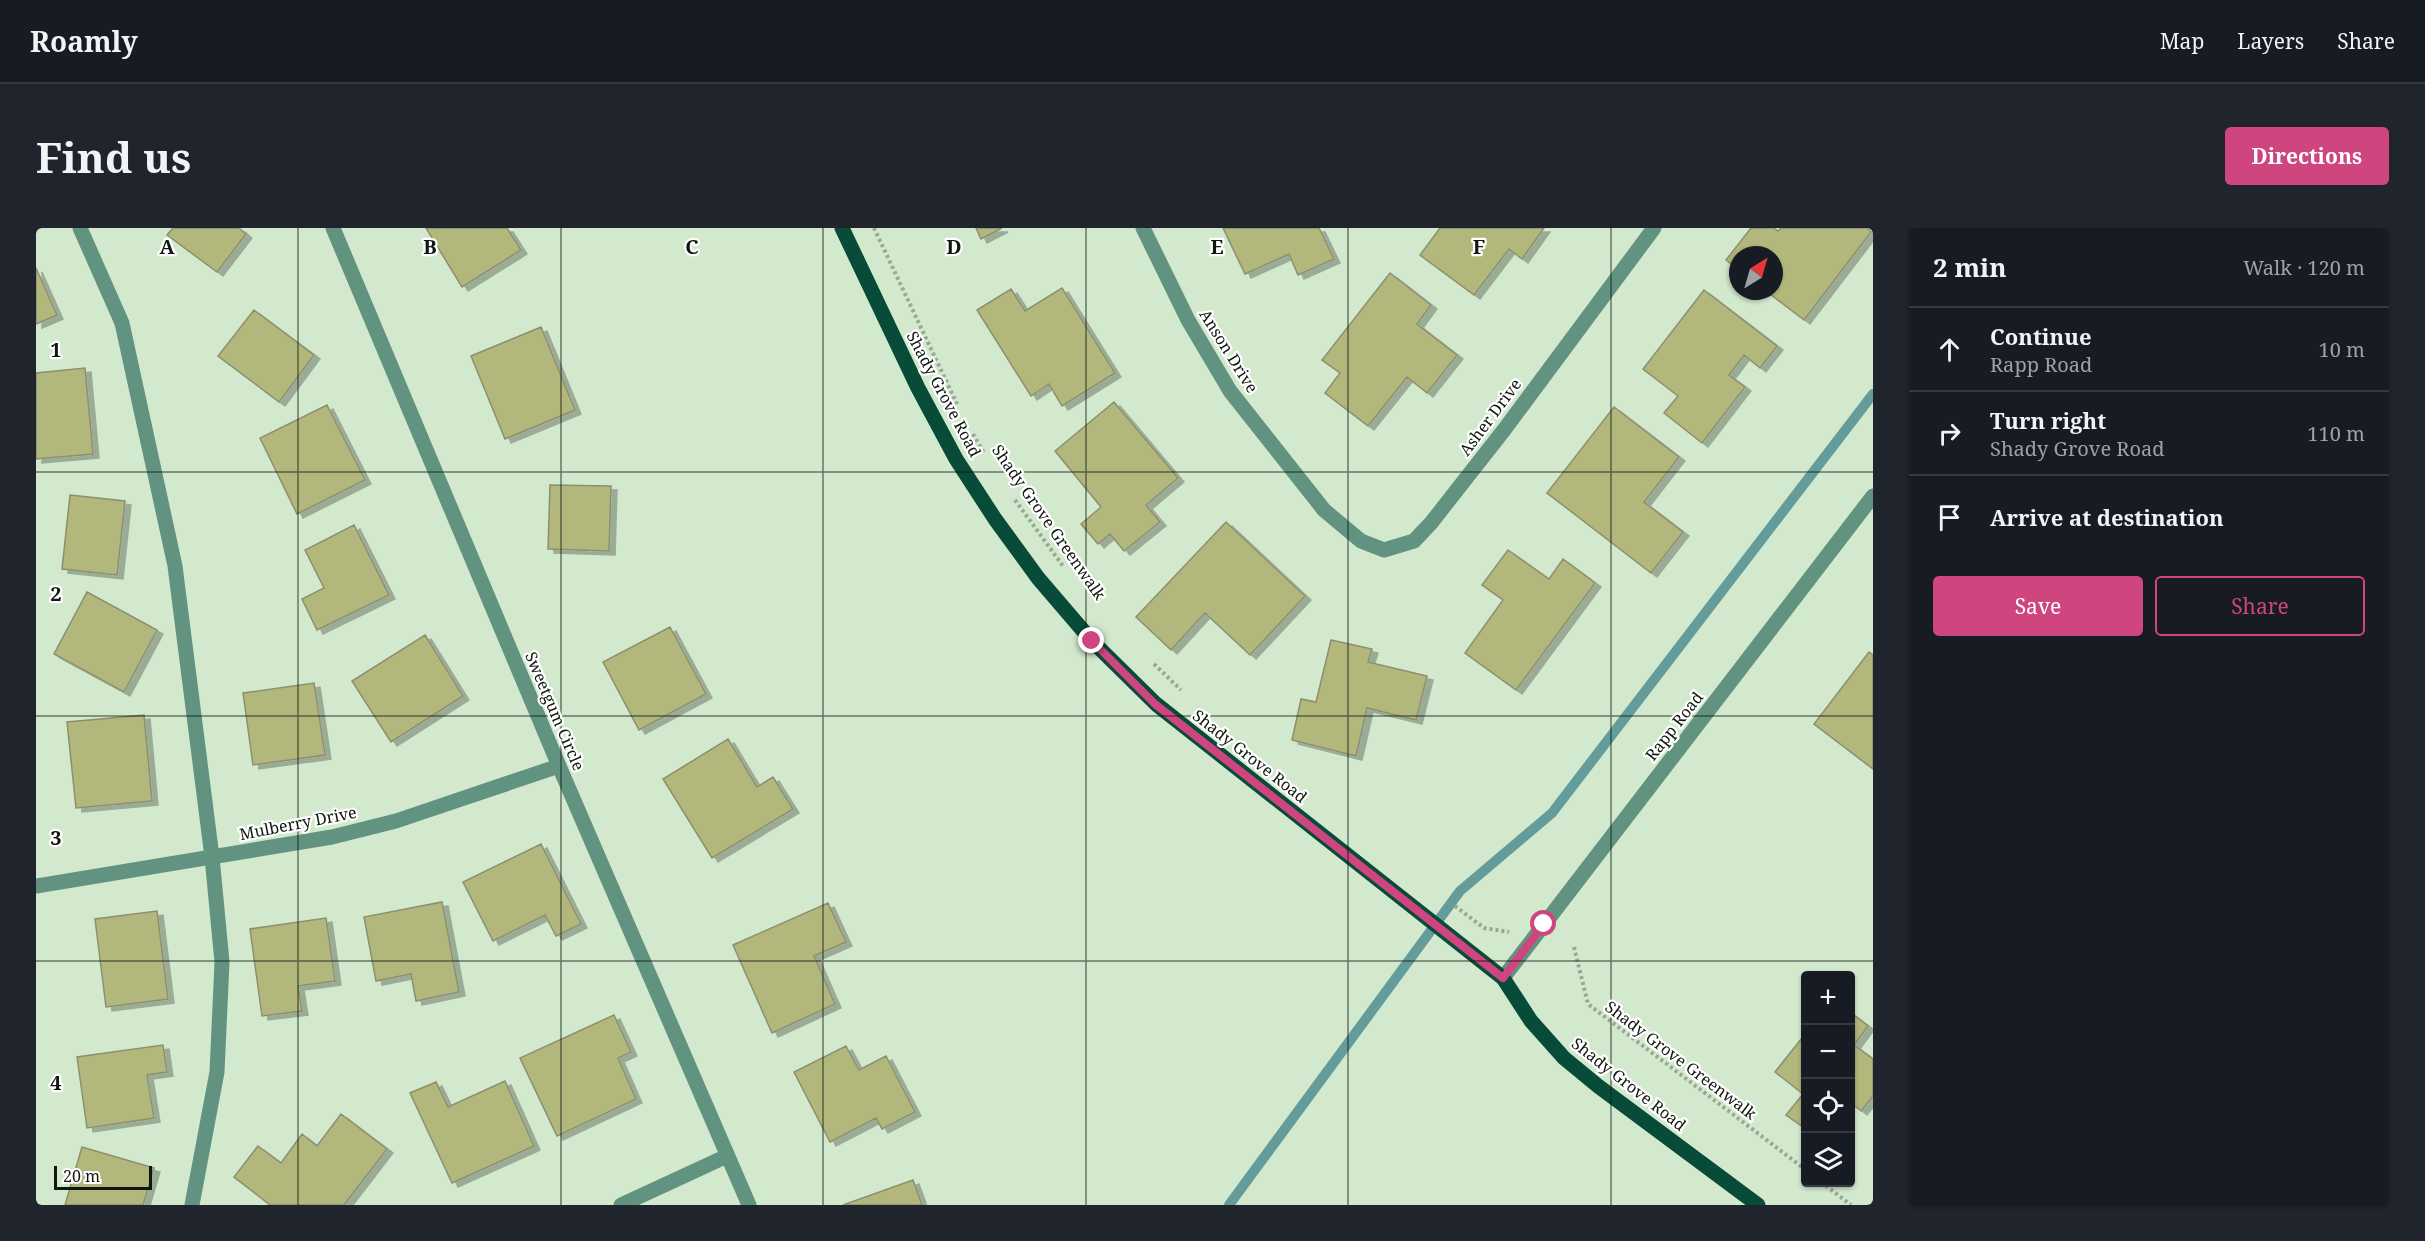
<!DOCTYPE html>
<meta charset="utf-8">
<style>
body{margin:0;font-family:"Noto Serif",serif;background:#20242c;color:#f1f3f6}
.controls{position:absolute;right:18px;bottom:18px;display:grid;overflow:hidden;border-radius:6px;box-shadow:0 2px 4px #0004}
.controls button{width:54px;height:54px;display:grid;place-items:center;padding:0;border:0;border-bottom:2px solid #363941;background:#171b24;color:#f1f3f6;font:30px sans-serif}
.compass{position:absolute;left:1693px;top:18px;width:54px;height:54px;border-radius:50%;background:#171b24;box-shadow:0 2px 4px #0004;rotate:37deg}
.scale{position:absolute;left:18px;bottom:15px;width:98px;box-sizing:border-box;padding-left:6px;border:3px solid #10170e;border-top:0;font-size:16px;line-height:21px;white-space:nowrap;color:#10170e;-webkit-text-stroke:4px #fff;paint-order:stroke}
.stop{position:absolute;width:18px;height:18px;margin:-14px;border:4px solid #ce4580;border-radius:50%;background:#fff}
.stop.end{background:#ce4580;border-color:#fff;box-shadow:0 2px 6px #0008}
.list{margin:0;padding:0;list-style:none}
h2{display:flex;justify-content:space-between;align-items:center;height:78px;margin:0;padding:0 24px;font-size:26px}
h2 small{font-size:20px;font-weight:400;color:#9ea1a6}
.list li{display:grid;grid-template-columns:39px 1fr auto;gap:18px;align-items:center;box-sizing:border-box;height:84px;padding:0 24px;border-top:2px solid #363941}
.list b{display:block;font-size:22px;white-space:nowrap}
.list p{margin:0;font-size:20px;white-space:nowrap;color:#9ea1a6}
.list em{font-size:20px;font-style:normal;color:#9ea1a6}
.actions{display:flex;gap:12px;padding:18px 24px}
.actions a{flex:1;padding:14px 0;border:2px solid #ce4580;border-radius:6px;text-align:center;font-size:21px;color:#ce4580}
.actions .main{background:#ce4580;color:#fff}
.icon{flex:none;width:33px;height:33px;fill:none;stroke:currentColor;stroke-width:2;stroke-linecap:round;stroke-linejoin:round}
.map{position:relative;flex:none;width:1837px;height:977px;overflow:hidden;border-radius:6px}
header{display:flex;align-items:center;gap:36px;box-sizing:border-box;height:84px;padding:0 30px;background:#171b24;border-bottom:2px solid #363941}
header strong{font-size:28px}
nav{display:flex;gap:33px;margin-inline-start:auto;font-size:21px}
.intro{display:flex;align-items:center;justify-content:space-between;box-sizing:border-box;height:144px;padding:0 36px}
h1{margin:0;font-size:42px}
.button{padding:15px 27px;border-radius:6px;background:#ce4580;color:#fff;font-size:21px;font-weight:700}
main{display:flex;gap:36px;padding:0 36px}
aside{flex:1;background:#171b24;border-radius:6px;box-shadow:0 2px 4px #0004}
.map>svg:first-child{display:block}
</style>
<header>
<strong>Roamly</strong>
<nav><a>Map</a><a>Layers</a><a>Share</a></nav>
</header>
<div class="intro"><h1>Find us</h1><a class="button">Directions</a></div>
<main>
<div class="map">
<svg width="1837" height="977" viewBox="0 0 1837 977">
<defs>
<filter id="shadow"><feDropShadow dx="6" dy="4" stdDeviation="0" flood-color="#0004"/></filter>
</defs>
<rect width="100%" height="100%" fill="#d2e9cd"/>
<g fill="none" stroke-linecap="round" stroke-linejoin="round">
<!-- stream -->
<path stroke="#639c9b" stroke-width="10" d="M1193,977L1424,663L1516,585L1837,166"/>
</g>
<!-- building -->
<path fill="#b2b77c" stroke="#8d8f71" stroke-width="1.5" filter="url(#shadow)" d="M137,0H203L210,6L181,44L131,7Z
M390,0H471L485,22L426,59Z
M940,0H966L945,11Z
M1187,0H1283L1298,31L1262,47L1253,26L1209,46Z
M1404,0H1508L1486,31L1473,21L1438,67L1384,27Z
M1715,0H1738L1742,3L1745,0H1831L1835,4L1768,92L1730,63H1738V27H1702V42L1690,32Z
M0,40L21,87L0,96Z
M1354,45L1395,77L1381,96L1421,127L1391,165L1371,149L1332,198L1289,165L1304,145L1286,132Z
M1026,60L1079,145L1026,178L1013,156L995,168L941,82L975,61L989,83Z
M1668,62L1741,118L1724,140L1708,127L1693,147L1709,159L1666,215L1628,185L1642,168L1607,141Z
M218,82L278,127L243,174L182,128Z
M505,99L539,182L469,211L435,128Z
M49,140L57,226L0,231V145Z
M1078,174L1142,250L1110,277L1124,294L1088,323L1074,306L1062,316L1045,296L1065,279L1019,223Z
M291,177L329,252L261,286L224,210Z
M1578,179L1643,229L1608,274L1647,304L1615,345L1511,265Z
M514,257L575,258L573,323L512,321Z
M34,267L89,273L81,347L26,341Z
M1190,294L1269,368L1214,427L1169,385L1135,422L1100,389Z
M318,297L353,367L281,402L266,371L288,360L269,322Z
M1472,322L1513,351L1527,331L1559,355L1480,462L1429,425L1467,372L1446,357Z
M51,364L121,402L88,464L18,426Z
M634,399L670,466L603,502L567,434Z
M389,407L427,468L355,514L316,453Z
M1295,412L1336,421L1332,434L1391,448L1380,492L1331,480L1320,528L1256,512L1265,471L1280,474Z
M1833,424L1837,427V541L1778,496Z
M278,455L289,527L217,537L207,465Z
M108,487L116,573L40,580L31,494Z
M692,511L721,559L737,549L757,581L676,630L627,551Z
M505,616L545,696L520,708L509,687L457,713L427,654Z
M406,674L423,764L380,773L375,746L340,753L328,689Z
M792,675L810,714L778,728L799,776L736,805L697,717Z
M121,683L132,771L70,779L59,691Z
M290,690L299,753L262,758L266,783L226,788L214,701Z
M1814,784L1832,798L1818,817L1837,831V868L1825,883L1814,874Z
M578,787L595,824L582,830L600,871L521,908L484,830Z
M1770,805V901L1750,887L1767,866L1739,844Z
M127,817L131,844L111,847L118,890L51,900L41,829Z
M810,818L823,842L850,828L879,884L846,901L840,890L794,914L758,844Z
M469,853L498,918L416,955L374,865L400,854L412,879Z
M305,886L351,921L308,977H234L198,949L222,918L245,935L266,906L281,918Z
M46,919L118,940L107,977H29Z
M877,952L886,977H807Z"/>
<g fill="none" stroke-linecap="round" stroke-linejoin="round">
<!-- path -->
<path stroke="#97a993" stroke-width="4" stroke-dasharray="3 3" stroke-linecap="butt" d="M838,0L921,176
M937,206L948,225
M979,272L1027,338
M1118,436L1145,462
M1419,678L1448,700L1473,704
M1538,719L1552,776L1770,942
M1785,954L1815,977"/>
<!-- minor -->
<path stroke="#619380" stroke-width="15" d="M44,0L86,95L139,338L176,629L186,734L181,844L156,977
M297,0L523,538L713,977
M1107,0L1152,92L1194,163L1288,282L1325,313L1348,322L1378,313L1395,295L1468,202L1618,0
M0,658L296,609L360,593L523,538
M1467,750L1837,268
M585,977L691,928"/>
<!-- major -->
<path stroke="#074b38" stroke-width="15" d="M806,0L882,160L920,231L959,291L1002,350L1056,413L1120,476L1467,750L1495,793L1528,830L1562,858L1722,977"/>
</g>
<g fill="none" stroke-linecap="round" stroke-linejoin="round">
<!-- route -->
<path stroke="#ce4580" stroke-width="8" d="M1056,413L1119,476L1467,750L1508,696"/>
</g>
<!-- grid -->
<path fill="none" stroke="#10170e" stroke-width="1.5" stroke-opacity="0.55" d="M262,0V977M525,0V977M787,0V977M1050,0V977M1312,0V977M1575,0V977M0,244H1837M0,488H1837M0,733H1837"/>
<g text-anchor="middle" stroke-width="4.5" stroke-linejoin="round" paint-order="stroke">
<!-- street labels -->
<g font-size="16" fill="#10170e" stroke="#fff">
<text transform="translate(1193 123) rotate(58)" y="6">Anson Drive</text>
<text transform="translate(908 166) rotate(62)" y="6">Shady Grove Road</text>
<text transform="translate(1454 189) rotate(-53)" y="6">Asher Drive</text>
<text transform="translate(1013 294) rotate(55)" y="6">Shady Grove Greenwalk</text>
<text transform="translate(519 483) rotate(67)" y="6">Sweetgum Circle</text>
<text transform="translate(1638 498) rotate(-52)" y="6">Rapp Road</text>
<text transform="translate(1214 528) rotate(38)" y="6">Shady Grove Road</text>
<text transform="translate(262 595) rotate(-11)" y="6">Mulberry Drive</text>
<text transform="translate(1645 832) rotate(37)" y="6">Shady Grove Greenwalk</text>
<text transform="translate(1593 856) rotate(38)" y="6">Shady Grove Road</text>
</g>
</g>
<g font-size="20" text-anchor="middle" font-weight="bold" fill="#10170e" stroke="#fff" stroke-width="4.5" stroke-linejoin="round" paint-order="stroke">
<text x="131" y="26">A</text>
<text x="394" y="26">B</text>
<text x="656" y="26">C</text>
<text x="918" y="26">D</text>
<text x="1181" y="26">E</text>
<text x="1443" y="26">F</text>
<text x="20" y="129">1</text>
<text x="20" y="373">2</text>
<text x="20" y="617">3</text>
<text x="20" y="862">4</text>
</g>
</svg>
<div class="controls">
<button>+</button>
<button>−</button>
<button><svg class="icon" aria-label="locate" viewBox="0 0 24 24"><circle cx="12" cy="12" r="6"/><path d="M12 2v4M12 18v4M2 12h4M18 12h4"/></svg></button>
<button><svg class="icon" aria-label="layers" viewBox="0 0 24 24"><path d="M12 4l9 5-9 5-9-5zM3 14l9 5 9-5"/></svg></button>
</div>
<svg class="compass" viewBox="-18 -18 36 36"><path d="M0-13l5 13h-10z" fill="#e53935"/><path d="M0 13l5-13h-10z" fill="#9ea1a6"/></svg>
<div class="scale">20 m</div>
<div class="stop" style="left:1508px;top:696px"></div>
<div class="stop end" style="left:1056px;top:413px"></div>
</div>
<aside>
<h2>2 min<small>Walk · 120 m</small></h2>
<ul class="list">
<li><svg class="icon" aria-label="ahead" viewBox="0 0 24 24"><path d="M12 20V5M6 11l6-6 6 6"/></svg><div><b>Continue</b><p>Rapp Road</p></div><em>10 m</em></li>
<li><svg class="icon" aria-label="right" viewBox="0 0 24 24"><path d="M7 20v-9h11M14 6l5 5-5 5"/></svg><div><b>Turn right</b><p>Shady Grove Road</p></div><em>110 m</em></li>
<li><svg class="icon" aria-label="arrive" viewBox="0 0 24 24"><path d="M6 21V4h12l-3 4 3 4H6"/></svg><div><b>Arrive at destination</b></div></li>
</ul>
<div class="actions"><a class="main">Save</a><a>Share</a></div>
</aside>
</main>
